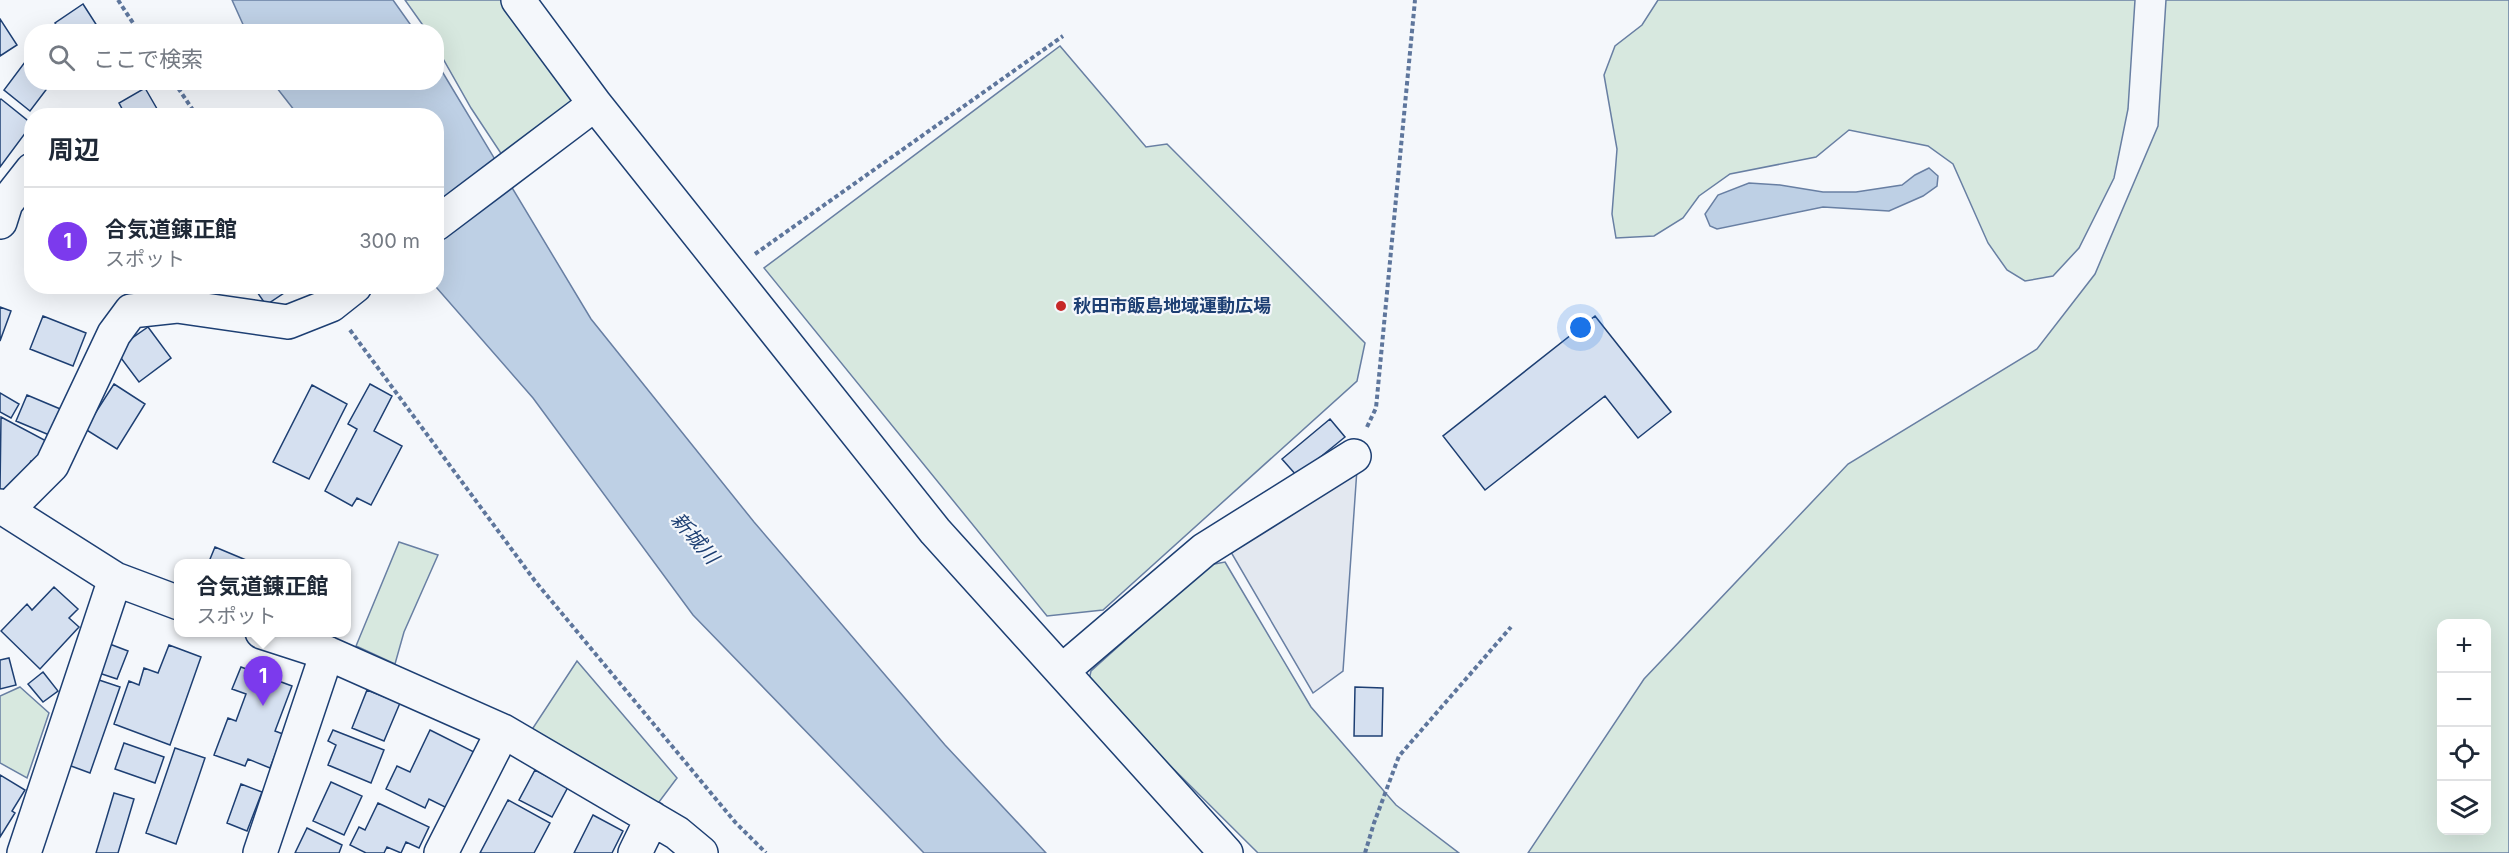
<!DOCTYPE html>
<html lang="ja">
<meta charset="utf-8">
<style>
body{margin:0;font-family:Inter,"Noto Sans JP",sans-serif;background:#f6f6f7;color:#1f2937}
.controls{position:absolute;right:18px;bottom:18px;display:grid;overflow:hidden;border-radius:12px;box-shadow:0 6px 24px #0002}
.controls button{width:54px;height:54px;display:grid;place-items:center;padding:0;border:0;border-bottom:2px solid #e0e1e3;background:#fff;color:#1f2937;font:30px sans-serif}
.you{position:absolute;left:1581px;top:328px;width:21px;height:21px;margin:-15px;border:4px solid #fff;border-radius:50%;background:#1a73e8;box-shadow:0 0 0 9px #1a73e833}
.badge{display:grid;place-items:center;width:39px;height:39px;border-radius:50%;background:#7c3aed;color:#fff;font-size:20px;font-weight:700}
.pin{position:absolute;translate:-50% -50px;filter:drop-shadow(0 2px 3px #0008)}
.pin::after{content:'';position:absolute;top:32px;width:21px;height:18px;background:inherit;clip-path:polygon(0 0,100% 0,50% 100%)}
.popup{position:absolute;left:174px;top:559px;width:177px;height:78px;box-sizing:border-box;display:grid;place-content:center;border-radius:12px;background:#fff;filter:drop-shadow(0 2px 4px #0005);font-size:20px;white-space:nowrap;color:#747a83}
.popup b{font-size:22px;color:#1f2937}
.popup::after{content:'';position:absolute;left:50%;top:100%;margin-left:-12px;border:12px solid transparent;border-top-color:#fff}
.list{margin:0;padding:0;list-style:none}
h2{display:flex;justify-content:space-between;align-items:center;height:78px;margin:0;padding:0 24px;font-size:26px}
h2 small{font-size:20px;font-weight:400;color:#747a83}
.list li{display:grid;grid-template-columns:39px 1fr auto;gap:18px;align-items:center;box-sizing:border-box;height:108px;padding:0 24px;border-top:2px solid #e0e1e3}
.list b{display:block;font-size:22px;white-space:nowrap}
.list p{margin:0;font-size:20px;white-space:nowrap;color:#747a83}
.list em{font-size:20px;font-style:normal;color:#747a83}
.icon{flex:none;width:33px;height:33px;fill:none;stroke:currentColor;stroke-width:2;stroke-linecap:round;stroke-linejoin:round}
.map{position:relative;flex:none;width:2509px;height:853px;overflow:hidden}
.search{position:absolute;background:#fff;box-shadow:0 6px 24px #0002;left:24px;top:24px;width:420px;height:66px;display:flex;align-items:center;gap:15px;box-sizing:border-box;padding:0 21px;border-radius:24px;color:#747a83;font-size:22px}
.panel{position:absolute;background:#fff;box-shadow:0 6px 24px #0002;left:24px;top:108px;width:420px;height:186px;border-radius:24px}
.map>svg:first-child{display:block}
</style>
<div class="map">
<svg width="2509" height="853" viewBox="0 0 2509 853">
<rect width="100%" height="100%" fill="#f4f7fb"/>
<!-- green -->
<path fill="#d7e8df" stroke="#687fa3" stroke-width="1.5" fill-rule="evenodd" d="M405,0H505L579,103L504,158L471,108L437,48L436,32L427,31Z
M1658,0H2135L2128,109L2114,178L2079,248L2053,276L2025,281L2007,270L1988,243L1953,164L1928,146L1849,130L1816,157L1730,174L1699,196L1683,218L1654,236L1616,238L1612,214L1617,149L1604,75L1615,46L1642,25Z
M2166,0H2509V853H1528L1644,679L1848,464L2037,349L2095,274L2158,126ZM2442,624H2486V830H2442Z
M1060,46L1146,147L1167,144L1365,343L1357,381L1103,610L1047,616L764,268Z
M399,542L438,555L404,632L395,664L356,646Z
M1225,562L1311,707L1396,805L1459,853H1258L1088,684L1091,671L1209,565Z
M577,661L677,778L656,806L531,731Z
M20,687L49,713L27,778L0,763V696Z"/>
<!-- parking -->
<path fill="#e3e8f0" stroke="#687fa3" stroke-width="1.5" d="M1357,469L1343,671L1313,693L1228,547Z"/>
<!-- water -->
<path fill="#bed0e5" stroke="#687fa3" stroke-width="1.5" d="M232,0H393L415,31H246Z
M437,63L591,319L754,522L945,745L1046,853H924L693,615L533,398L436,287V116L298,115L273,83L436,82Z
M1929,168L1938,176L1937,186L1923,196L1889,211L1823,207L1717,229L1710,226L1705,214L1718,195L1749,183L1780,185L1823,192H1856L1902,185L1915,175Z"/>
<!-- building -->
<path fill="#d5e0f0" stroke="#1d3f73" stroke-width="1.5" d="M83,4L101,32H61L55,23Z
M0,19L17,45L0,56Z
M28,58L32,61V82H52L30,111L4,90Z
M145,88L160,114L157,116H126L119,103Z
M1,99L32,124L0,167V100Z
M253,286H293V287L266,305Z
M0,307L11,311L0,341Z
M43,316L86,333L73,366L30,349Z
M1595,316L1671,412L1638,438L1605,396L1485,490L1443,436Z
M148,327L171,358L139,382L115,350Z
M114,384L145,404L117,449L85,429Z
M370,384L392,396L374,431L402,446L371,505L357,498L352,506L325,491L357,429L348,424Z
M312,385L347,404L309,479L273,462Z
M0,393L19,404L11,418L0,412Z
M27,395L65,411L54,437L16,421Z
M1,417L50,443L38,464L31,461L12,497L0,490Z
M1330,419L1345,437L1297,476L1282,459Z
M215,547L246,560L245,564H208Z
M54,587L78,609L69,618L79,627L40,669L1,631L27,604L32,610Z
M107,643L128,651L117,679L96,672Z
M169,645L201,657L170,745L114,724L129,681L139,685L144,668L158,673Z
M9,658L16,685L0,689V660Z
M241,667L292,686L275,731L283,734L270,768L248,759L245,766L214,755L228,718L236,721L246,694L232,689Z
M43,672L58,691L43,702L28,684Z
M93,678L120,687L90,773L63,763Z
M1355,687L1383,688L1382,736H1354Z
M367,690L400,703L384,741L352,728Z
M333,730L384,750L371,783L328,765L336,745L328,741Z
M430,730L474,752L447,808L429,799L425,808L386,789L397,766L410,772Z
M124,743L164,757L155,783L115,769Z
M175,748L205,758L176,844L146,833Z
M535,770L568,787L552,817L519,800Z
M0,775L25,790L12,811L15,813L0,837Z
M331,782L362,796L344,835L313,821Z
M241,784L262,792L247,831L227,823Z
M114,793L134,799L118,853H96Z
M508,800L550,823L534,853H480Z
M378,803L429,827L419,848L406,842L401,853L387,847L384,853H366L350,845L359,827L365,830Z
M593,815L623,831L612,853H574Z
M307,828L342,845L339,853H295Z"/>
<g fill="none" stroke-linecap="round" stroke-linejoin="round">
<!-- minor casing -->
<g stroke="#1d3f73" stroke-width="36">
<path id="minor" d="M518,0L595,104L935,531L1226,853
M0,222L6,203L32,170
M436,224L595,104
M0,506L115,579L179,603
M7,510L52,465L114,334L131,311L177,306L288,322L331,305L355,286
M262,632L327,653L503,731L677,833L701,853
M1062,671L1204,550L1354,456
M24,853L115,579
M260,853L327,653
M441,853L503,731
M635,853L652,818"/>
</g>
<!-- path -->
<path stroke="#5e769c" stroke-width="4" stroke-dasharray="4.5 3" stroke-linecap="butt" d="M118,0L139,32
M174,82L197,116
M755,254L1063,36
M350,330L535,581L735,822L766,853
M1367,427L1376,408L1415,0
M1365,853L1374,823L1399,756L1511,627"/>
<!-- minor -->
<use href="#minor" stroke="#f4f7fb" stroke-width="33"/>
</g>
<!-- markers -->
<circle fill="#c62828" stroke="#f4f7fb" stroke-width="2" cx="1061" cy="306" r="6"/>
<g text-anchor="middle" stroke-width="4.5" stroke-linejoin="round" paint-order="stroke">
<!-- poi labels -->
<g font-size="18" font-weight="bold" fill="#1d3f73" stroke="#f4f7fb" text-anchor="start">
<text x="1073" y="312">秋田市飯島地域運動広場</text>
</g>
<!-- water labels -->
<g font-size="20" font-style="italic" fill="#1d3f73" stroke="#f4f7fb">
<text transform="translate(695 538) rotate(49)" y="7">新城川</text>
</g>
</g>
</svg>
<div class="controls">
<button>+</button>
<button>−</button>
<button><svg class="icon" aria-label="locate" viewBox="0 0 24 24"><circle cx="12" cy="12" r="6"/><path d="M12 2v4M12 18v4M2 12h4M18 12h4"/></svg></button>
<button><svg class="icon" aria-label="layers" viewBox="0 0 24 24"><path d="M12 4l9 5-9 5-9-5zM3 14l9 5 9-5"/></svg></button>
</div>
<div class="you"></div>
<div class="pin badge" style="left:263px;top:706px">1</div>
<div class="popup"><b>合気道錬正館</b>スポット</div>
<div class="search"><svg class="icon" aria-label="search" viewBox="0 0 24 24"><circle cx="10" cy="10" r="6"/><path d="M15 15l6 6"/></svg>ここで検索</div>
<section class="panel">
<h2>周辺<small></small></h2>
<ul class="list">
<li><span class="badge">1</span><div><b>合気道錬正館</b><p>スポット</p></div><em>300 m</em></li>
</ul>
</section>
</div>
